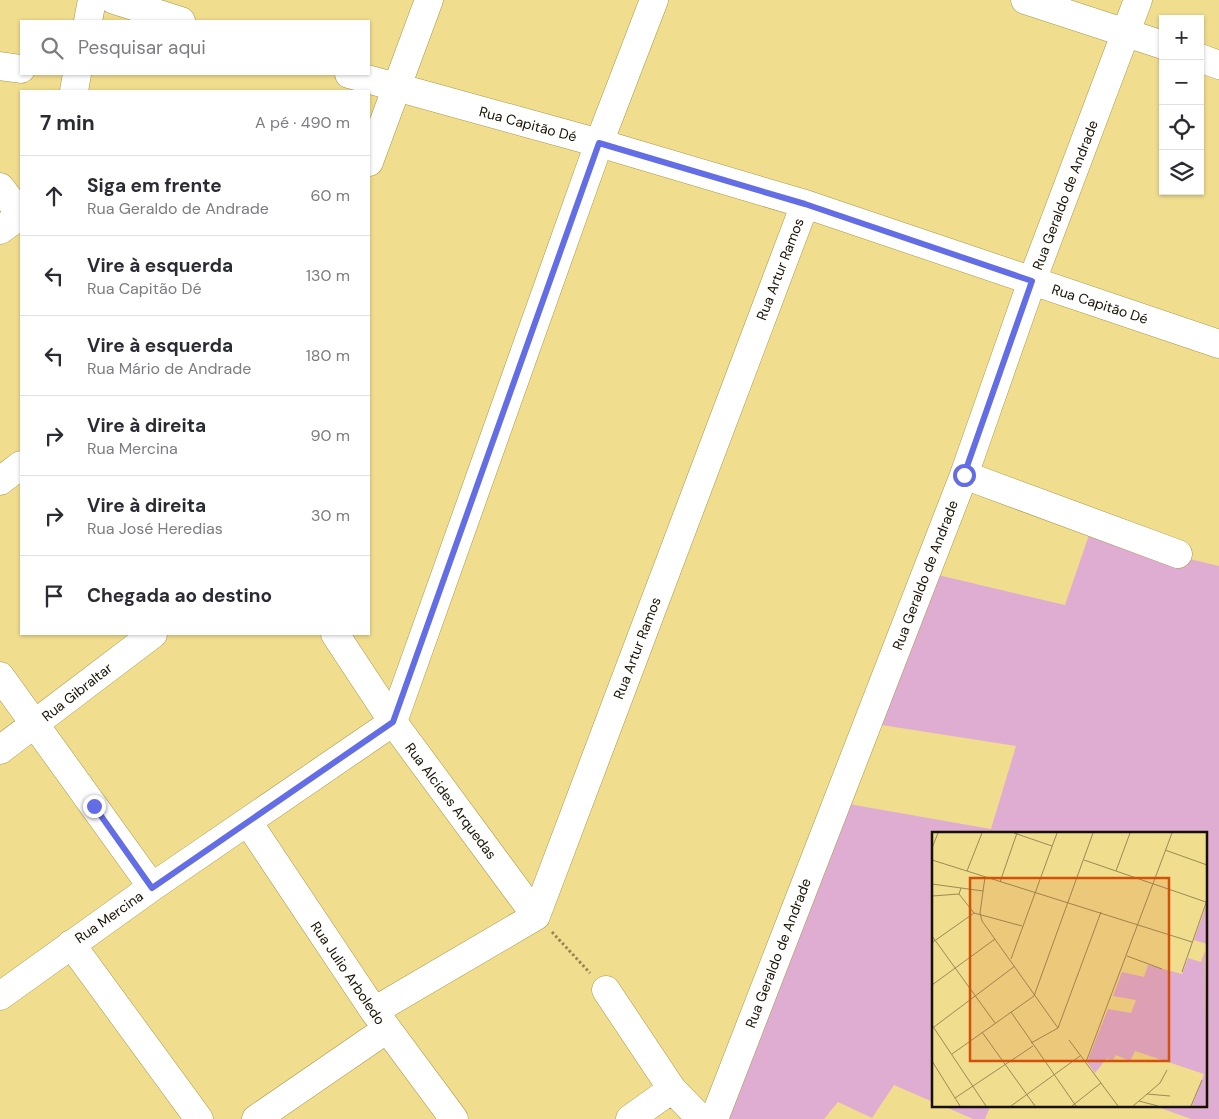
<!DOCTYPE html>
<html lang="pt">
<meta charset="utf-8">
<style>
body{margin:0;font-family:"DM Sans",sans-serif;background:#f2f2f3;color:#2b2b33}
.controls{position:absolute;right:15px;top:15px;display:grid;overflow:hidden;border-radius:0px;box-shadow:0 1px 4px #0004}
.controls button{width:45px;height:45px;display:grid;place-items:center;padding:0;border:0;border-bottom:1px solid #e1e1e2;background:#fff;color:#2b2b33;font:25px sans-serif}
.stop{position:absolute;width:15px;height:15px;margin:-11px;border:4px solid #636de6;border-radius:50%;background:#fff}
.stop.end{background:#636de6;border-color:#fff;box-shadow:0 1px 5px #0008}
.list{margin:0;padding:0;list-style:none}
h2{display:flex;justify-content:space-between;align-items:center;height:65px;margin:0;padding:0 20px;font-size:21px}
h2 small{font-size:16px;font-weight:400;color:#7c7c81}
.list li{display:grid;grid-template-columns:32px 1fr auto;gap:15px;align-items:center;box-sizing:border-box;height:80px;padding:0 20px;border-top:1px solid #e1e1e2}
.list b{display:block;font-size:19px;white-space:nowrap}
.list p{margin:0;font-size:16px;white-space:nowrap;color:#7c7c81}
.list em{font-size:16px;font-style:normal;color:#7c7c81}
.icon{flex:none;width:28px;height:28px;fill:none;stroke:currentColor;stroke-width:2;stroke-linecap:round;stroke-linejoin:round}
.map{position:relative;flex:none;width:1219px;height:1119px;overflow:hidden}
.search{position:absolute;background:#fff;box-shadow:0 1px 4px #0004;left:20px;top:20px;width:350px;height:55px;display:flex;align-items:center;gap:12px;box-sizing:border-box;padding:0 18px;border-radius:0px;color:#7c7c81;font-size:19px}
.panel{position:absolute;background:#fff;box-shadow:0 1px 4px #0004;left:20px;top:90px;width:350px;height:545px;border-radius:0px}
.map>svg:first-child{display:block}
</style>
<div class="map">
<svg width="1219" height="1119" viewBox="0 0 1219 1119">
<rect width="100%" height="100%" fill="#f1dd8e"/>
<!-- green -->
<path fill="#dfadd2" d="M1089,535L1219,566V1119H1191L1152,1105H1205V833H933V1102L894,1085L872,1118L838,1102L824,1119H719L843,803L991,829L1016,746L875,724L934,574L1065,605Z
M941,1105H991L985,1119H973Z"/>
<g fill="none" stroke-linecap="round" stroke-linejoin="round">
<!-- minor casing -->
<g stroke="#a99647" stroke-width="29">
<path id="minor" d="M114,0L181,21
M1025,0L1163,45
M88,21L92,0
M1200,58L1219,65
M0,66L21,69
M349,74L599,143L805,204L1219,344
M74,91L77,74
M369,162L429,0
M0,187L21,215
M0,230L21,215
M964,475L1178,554
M0,481L21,465
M335,634L393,722L536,916
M0,676L152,887
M0,750L153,634
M248,822L374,1011L454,1119
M71,944L199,1119
M606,990L672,1089L701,1119
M0,996L152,887L393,722L599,143L654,0
M374,1011L536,916L805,204
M256,1119L387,1029
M630,1119L672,1089
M714,1119L964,475L1032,281L1138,0"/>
</g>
<!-- path -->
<path stroke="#938551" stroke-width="3" stroke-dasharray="2.5 2.5" stroke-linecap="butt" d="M552,932L590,973"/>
<!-- minor -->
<use href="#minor" stroke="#fff" stroke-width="28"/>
</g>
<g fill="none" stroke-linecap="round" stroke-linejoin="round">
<!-- route -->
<path stroke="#636de6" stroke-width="6" d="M94,806L152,888L393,722L599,143L805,204L1032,281L964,475"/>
</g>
<g text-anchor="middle" stroke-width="4" stroke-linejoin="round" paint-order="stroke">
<!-- street labels -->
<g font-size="14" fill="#171100" stroke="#fefefe">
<text transform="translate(528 124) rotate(15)" y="5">Rua Capitão Dé</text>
<text transform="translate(1065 195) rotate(-69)" y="5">Rua Geraldo de Andrade</text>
<text transform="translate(780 269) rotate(-69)" y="5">Rua Artur Ramos</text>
<text transform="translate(1100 304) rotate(18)" y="5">Rua Capitão Dé</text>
<text transform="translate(925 575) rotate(-69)" y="5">Rua Geraldo de Andrade</text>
<text transform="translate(637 648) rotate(-69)" y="5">Rua Artur Ramos</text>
<text transform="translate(77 692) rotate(-38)" y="5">Rua Gibraltar</text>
<text transform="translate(451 801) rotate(53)" y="5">Rua Alcides Arquedas</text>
<text transform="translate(109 917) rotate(-35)" y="5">Rua Mercina</text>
<text transform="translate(778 953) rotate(-69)" y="5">Rua Geraldo de Andrade</text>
<text transform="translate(348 973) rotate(56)" y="5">Rua Julio Arboledo</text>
</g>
</g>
<!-- overview -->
<g transform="translate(932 832)">
<rect width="275" height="275" fill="#f1dd8e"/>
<path d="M275,71V112L262,108ZM273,119L275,274H260L272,242L203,219L198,229L184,223L180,229L175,226L163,241L155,230L176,177L199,181L204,168L181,164L190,140L212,145L216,133L250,142L256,126L269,130Z" fill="#dfadd2"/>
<path fill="none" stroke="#9a8b55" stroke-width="1" d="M82,1L120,14M0,16L6,1M233,18L275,33M0,28L260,110M152,28L274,70M35,39L50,1M184,39L198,1M53,45L48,81L50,89L126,196M68,50L85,1M0,52L51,59M29,56L27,62L42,81M0,64L27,62M0,104L63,191M1,110L42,81L90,94M195,124L230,137M79,127L125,1M250,140L275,68M0,153L63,107M79,180L144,274M0,193L54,274M2,195L83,134M50,200L103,274M137,208L186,274M99,211L126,196L169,80M20,222L102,164L161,1M0,229L28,274M154,230L240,1M215,262L238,264M23,266L101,214M207,269L226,274M79,274L148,224M140,274L169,251M201,274L228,251L235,238M259,274L270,248"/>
<path fill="#d3520b" fill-opacity="0.15" stroke="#d3520b" stroke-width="2.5" d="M38,46H237V229H38Z"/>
<rect width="275" height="275" fill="none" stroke="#171100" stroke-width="2.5"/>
</g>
</svg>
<div class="controls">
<button>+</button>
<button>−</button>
<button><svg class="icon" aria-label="locate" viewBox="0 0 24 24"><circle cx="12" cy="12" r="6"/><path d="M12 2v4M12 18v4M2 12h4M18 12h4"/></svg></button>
<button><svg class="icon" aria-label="layers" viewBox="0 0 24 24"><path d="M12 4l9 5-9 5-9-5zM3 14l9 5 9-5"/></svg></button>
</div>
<div class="stop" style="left:964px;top:475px"></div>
<div class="stop end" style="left:94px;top:806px"></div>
<div class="search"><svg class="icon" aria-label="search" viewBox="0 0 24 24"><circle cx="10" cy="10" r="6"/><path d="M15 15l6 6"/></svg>Pesquisar aqui</div>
<section class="panel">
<h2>7 min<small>A pé · 490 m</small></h2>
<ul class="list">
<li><svg class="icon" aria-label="ahead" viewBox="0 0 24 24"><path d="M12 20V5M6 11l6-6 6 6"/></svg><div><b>Siga em frente</b><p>Rua Geraldo de Andrade</p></div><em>60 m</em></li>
<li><svg class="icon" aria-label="left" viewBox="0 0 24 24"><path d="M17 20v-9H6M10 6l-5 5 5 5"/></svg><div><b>Vire à esquerda</b><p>Rua Capitão Dé</p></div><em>130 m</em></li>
<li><svg class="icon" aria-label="left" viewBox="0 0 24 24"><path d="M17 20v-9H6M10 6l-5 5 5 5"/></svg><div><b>Vire à esquerda</b><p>Rua Mário de Andrade</p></div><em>180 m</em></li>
<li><svg class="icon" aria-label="right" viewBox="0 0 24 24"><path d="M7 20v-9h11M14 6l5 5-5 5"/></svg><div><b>Vire à direita</b><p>Rua Mercina</p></div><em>90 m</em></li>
<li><svg class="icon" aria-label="right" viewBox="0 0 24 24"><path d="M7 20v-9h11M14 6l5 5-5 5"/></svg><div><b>Vire à direita</b><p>Rua José Heredias</p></div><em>30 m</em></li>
<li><svg class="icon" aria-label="arrive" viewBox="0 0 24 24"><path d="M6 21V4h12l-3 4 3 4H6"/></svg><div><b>Chegada ao destino</b></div></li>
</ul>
</section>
</div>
